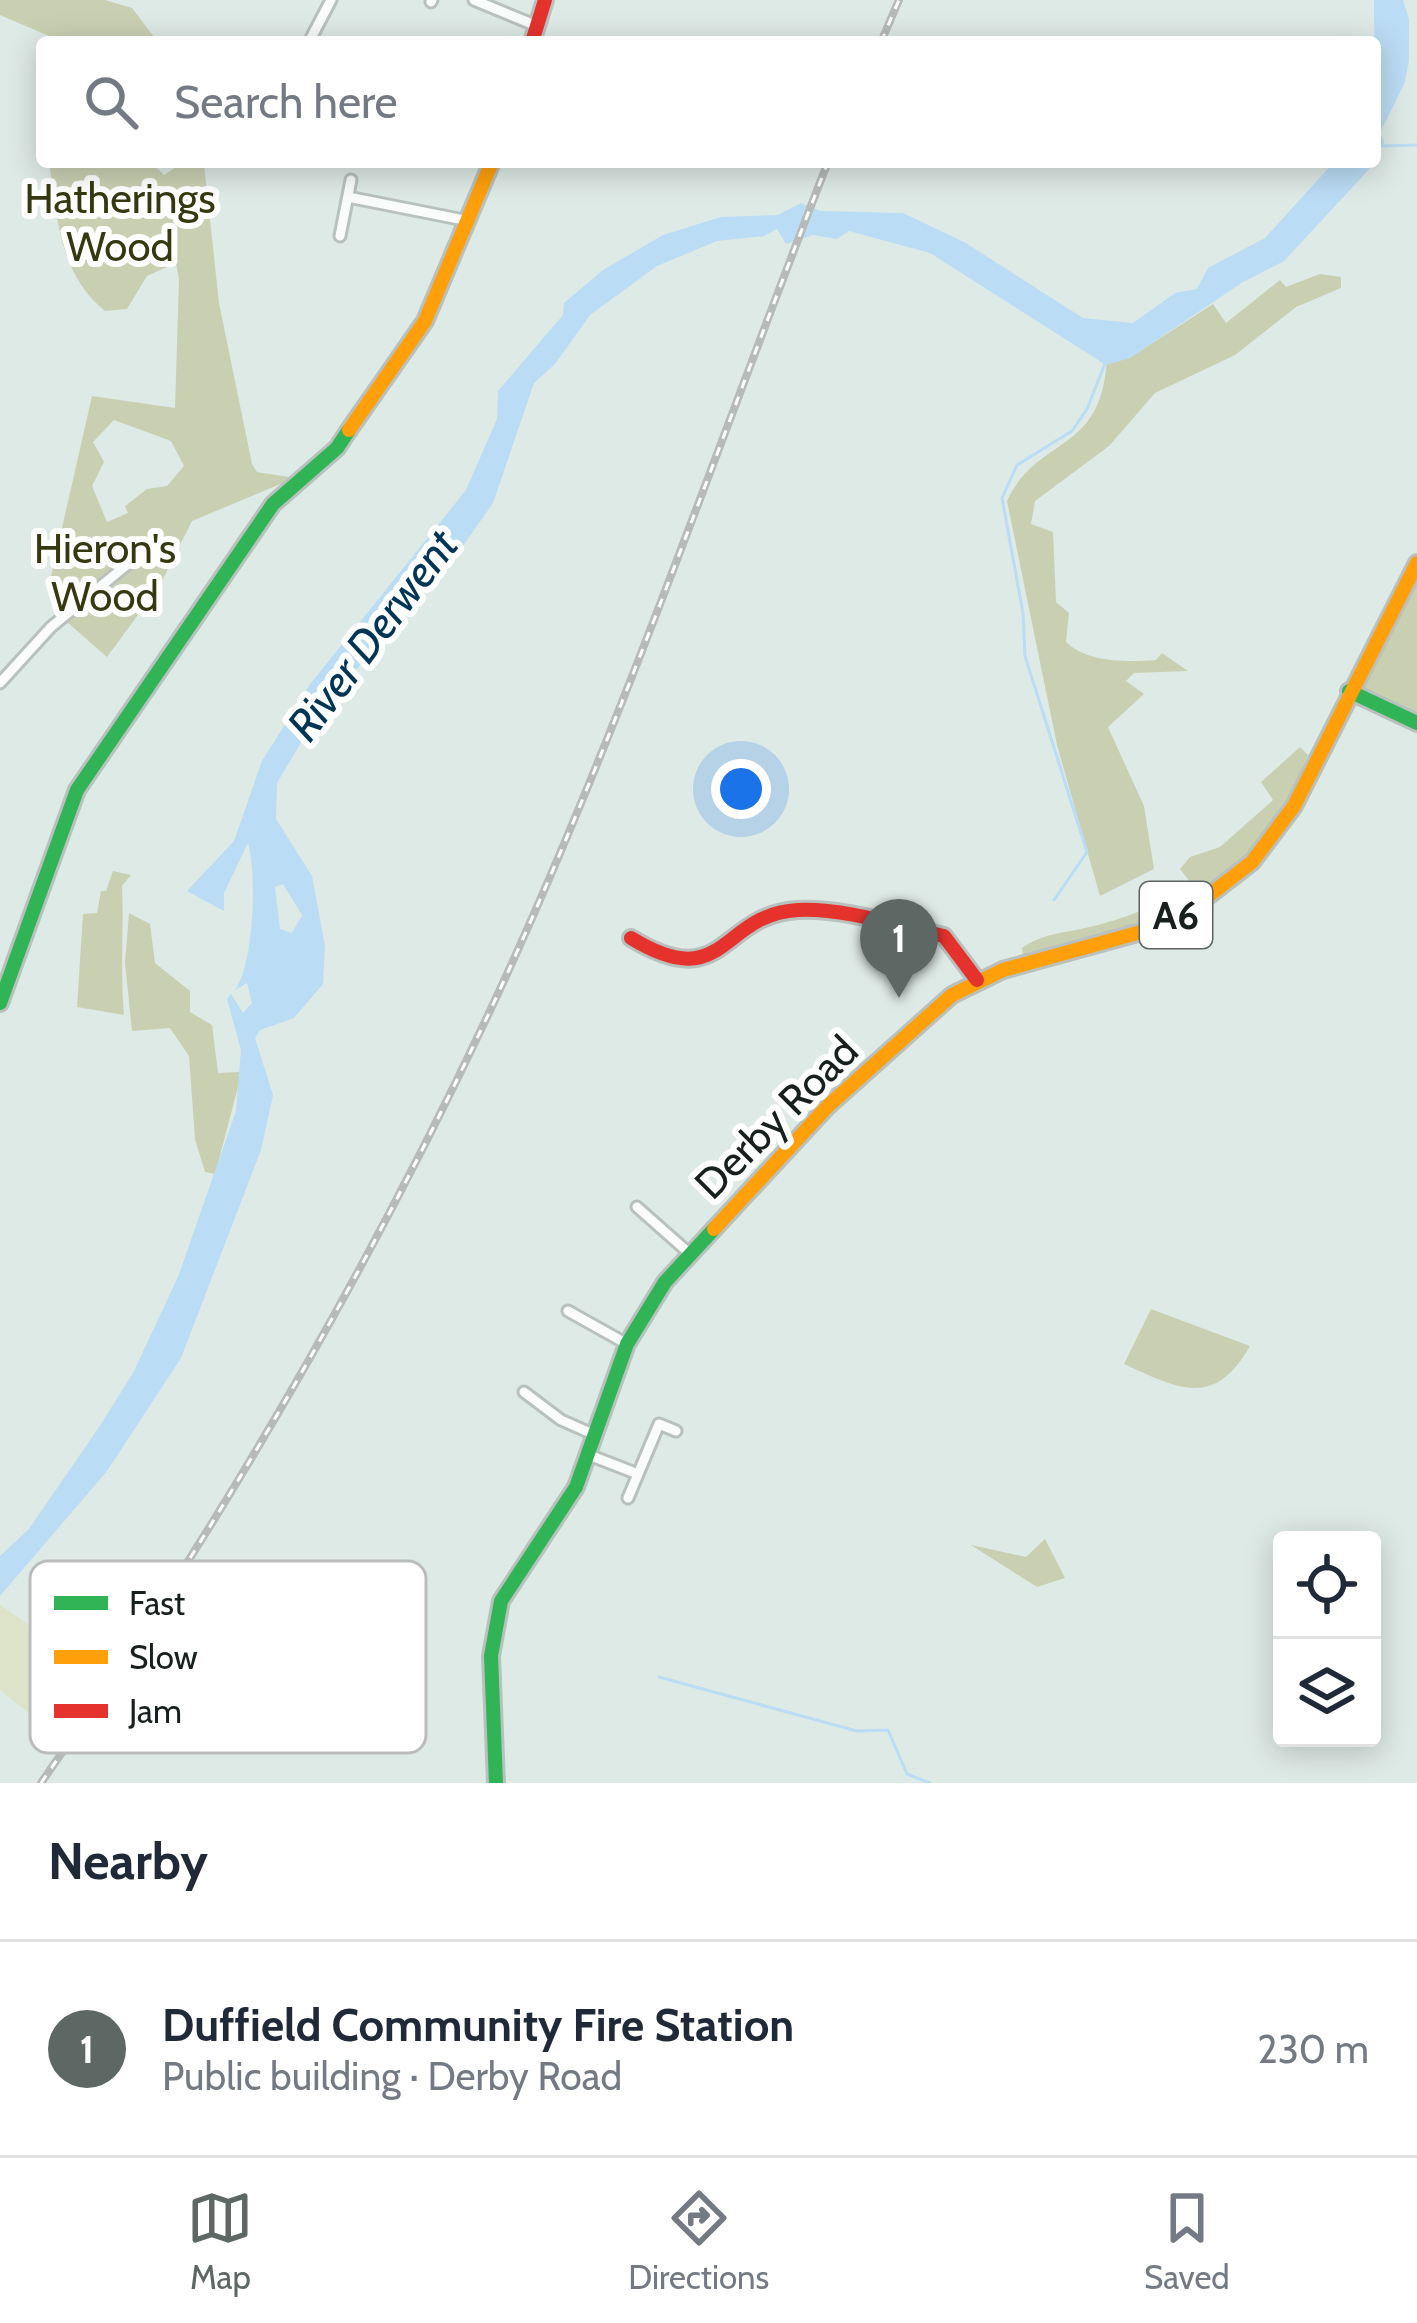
<!DOCTYPE html>
<meta charset="utf-8">
<style>
body{margin:0;font-family:Cabin,sans-serif;background:#f6f6f7;color:#1f2937}
.controls{position:absolute;right:36px;bottom:36px;display:grid;overflow:hidden;border-radius:12px;box-shadow:0 6px 30px #0003}
.controls button{width:108px;height:108px;display:grid;place-items:center;padding:0;border:0;border-bottom:3px solid #e0e1e3;background:#fff;color:#1f2937;font:60px sans-serif}
.you{position:absolute;left:741px;top:789px;width:42px;height:42px;margin:-30px;border:9px solid #fff;border-radius:50%;background:#1a73e8;box-shadow:0 0 0 18px #1a73e833}
.badge{display:grid;place-items:center;width:78px;height:78px;border-radius:50%;background:#5d6764;color:#fff;font-size:39px;font-weight:700}
.pin{position:absolute;translate:-50% -99px;filter:drop-shadow(0 3px 6px #0008)}
.pin::after{content:'';position:absolute;top:63px;width:42px;height:36px;background:inherit;clip-path:polygon(0 0,100% 0,50% 100%)}
.list{margin:0;padding:0;list-style:none}
h2{display:flex;justify-content:space-between;align-items:center;height:156px;margin:0;padding:0 48px;font-size:51px}
h2 small{font-size:39px;font-weight:400;color:#747a83}
.list li{display:grid;grid-template-columns:78px 1fr auto;gap:36px;align-items:center;box-sizing:border-box;height:216px;padding:0 48px;border-top:3px solid #e0e1e3}
.list b{display:block;font-size:45px;white-space:nowrap}
.list p{margin:0;font-size:39px;white-space:nowrap;color:#747a83}
.list em{font-size:39px;font-style:normal;color:#747a83}
.icon{flex:none;width:66px;height:66px;fill:none;stroke:currentColor;stroke-width:2;stroke-linecap:round;stroke-linejoin:round}
.map{position:relative;flex:none;width:1417px;height:1783px;overflow:hidden}
.search{position:absolute;background:#fff;box-shadow:0 6px 30px #0003;left:36px;right:36px;top:36px;height:132px;display:flex;align-items:center;gap:30px;box-sizing:border-box;padding:0 42px;border-radius:12px;color:#747a83;font-size:45px}
.sheet{height:372px;background:#fff}
nav{display:flex;justify-content:space-around;align-items:center;box-sizing:border-box;height:168px;border-top:3px solid #e0e1e3;background:#fff;font-size:33px;color:#747a83}
nav a{display:grid;justify-items:center;gap:6px}
nav .on{color:#5d6764}
.map>svg:first-child{display:block}
</style>
<div class="map">
<svg width="1417" height="1783" viewBox="0 0 1417 1783">
<rect width="100%" height="100%" fill="#deeae6"/>
<!-- green -->
<path fill="#dce3c8" d="M0,1605L95,1670L49,1747L39,1720H28L29,1713L0,1690Z"/>
<!-- forest -->
<path fill="#c9d0b2" fill-rule="evenodd" d="M0,0H105L132,8L158,42H63L0,15Z
M49,162H150L164,175L184,162L204,164L219,303L252,464L257,472L295,478L192,521L160,585L107,657L60,616L68,607L49,585L92,396L175,408L179,279L176,263L147,276L127,309L105,311C59,274 57,217 49,162ZM114,420L171,441L184,466L167,486L147,489L125,506L128,513L107,522L92,486L104,462L93,442Z
M1320,274L1341,277V288L1296,307L1235,355L1155,393L1109,446L1035,501L1031,524L1053,532L1056,602L1069,613L1066,642C1088,663 1127,662 1156,660L1162,653L1188,671L1134,673L1126,681L1144,694L1108,727L1144,806L1154,869L1100,896L1057,745L1007,501C1038,434 1103,456 1107,356L1131,357L1213,304L1226,323L1280,280L1286,287Z
M1417,581V719L1370,696L1363,684Z
M1300,747L1308,755C1250,899 1160,919 1023,957L1022,948C1044,933 1060,934 1085,928C1122,920 1160,906 1190,882L1180,869L1190,857L1220,847L1273,800L1261,782Z
M113,871L131,875L122,886C124,923 120,971 124,1015L77,1007L83,914L97,913L101,891H106Z
M129,913L150,924L155,963L190,991V1012L212,1025L218,1073L242,1072L215,1174L205,1172L195,1139L189,1056L170,1028L132,1031L125,963Z
M1151,1309L1250,1346C1214,1409 1179,1389 1124,1364Z
M1045,1539L1065,1578L1037,1587L971,1545L1026,1557Z"/>
<!-- water -->
<path fill="#badcf4" fill-rule="evenodd" d="M1374,0H1403L1409,19V60L1405,82L1380,133L1384,142L1374,164L1284,261L1243,282L1130,358L1106,365L930,253L849,231L837,239L813,235L786,244L777,229L764,236L717,241L657,266L590,315L555,364L534,383L493,503L449,566L370,652L306,734L277,783L276,819L312,876L325,946L323,984L294,1018L260,1030L255,1038L273,1095L261,1150L181,1358L107,1471L0,1596V1556L29,1529L99,1427L133,1373L178,1277L236,1111L241,1050L227,999L231,994L243,1013L252,1003L247,983L235,990C254,964 257,874 248,843L224,893V911L187,891L234,841L262,761L311,683L466,490L497,419L498,391L563,315L564,303L603,270L663,235L721,217L778,215L801,203L821,211L903,213L964,242L1083,318L1133,323L1175,293L1197,289L1208,268L1265,238L1334,162H1375ZM283,884L302,915L292,933L280,929L275,887Z"/>
<g fill="none" stroke-linecap="round" stroke-linejoin="round">
<!-- stream -->
<path stroke="#badcf4" stroke-width="3" d="M1384,146L1417,145
M1054,900L1087,852L1025,656L1023,613L1002,498L1017,465L1072,431L1087,409L1106,361
M659,1677L857,1731L888,1730L907,1774L930,1783"/>
<!-- street casing -->
<g stroke="#b8c1be" stroke-width="15">
<path id="street" d="M474,0L537,26
M431,2L432,0
M309,42L331,0
M348,197L469,221
M340,236L351,180
M0,683L51,627L145,550
M637,1207L689,1253
M568,1311L627,1344
M524,1392L561,1420L595,1435
M589,1455L638,1474
M628,1498L659,1424L676,1431"/>
</g>
<!-- fast casing -->
<g stroke="#b8c1be" stroke-width="20">
<path id="fast" d="M1349,691L1417,723
M0,1003L77,790L273,504L337,448L349,430
M496,1783L491,1656L501,1601L576,1487L627,1344L665,1282L714,1229"/>
</g>
<!-- slow casing -->
<g stroke="#b8c1be" stroke-width="20">
<path id="slow" d="M349,430L425,321L492,162
M714,1229L828,1106L952,995L1003,970L1141,932L1203,900L1252,862L1294,806L1417,563"/>
</g>
<!-- jam casing -->
<g stroke="#b8c1be" stroke-width="20">
<path id="jam" d="M532,42L545,0
M631,938C726,996 720,914 798,910C846,908 898,926 944,936L977,980"/>
</g>
<!-- street -->
<use href="#street" stroke="#fafcfb" stroke-width="9"/>
<!-- fast -->
<use href="#fast" stroke="#30b455" stroke-width="14"/>
<!-- slow -->
<use href="#slow" stroke="#ff9f0a" stroke-width="14"/>
<!-- jam -->
<use href="#jam" stroke="#e5322d" stroke-width="14"/>
<!-- rail casing -->
<g stroke="#b6bab8" stroke-width="8">
<path id="rail" d="M881,42L899,0
M41,1783C214,1535 368,1273 496,998C622,726 719,441 828,162"/>
</g>
<!-- rail -->
<use href="#rail" stroke="#fff" stroke-width="3" stroke-dasharray="9" stroke-linecap="butt"/>
</g>
<g text-anchor="middle" stroke-width="12" stroke-linejoin="round" paint-order="stroke">
<!-- shield labels -->
<rect fill="#fff" stroke="#5d6362" stroke-width="3" x="1140" y="882" width="72" height="66" rx="9"/>
<g font-size="39" font-weight="bold" fill="#18201e">
<text x="1176" y="929">A6</text>
</g>
<!-- park labels -->
<g font-size="42" fill="#36380f" stroke="#fff">
<text x="120" y="213">Hatherings<tspan x="120" dy="48">Wood</tspan></text>
<text x="105" y="563">Hieron's<tspan x="105" dy="48">Wood</tspan></text>
</g>
<!-- street labels -->
<g font-size="42" fill="#18201e" stroke="#fff">
<text transform="translate(776 1117) rotate(-45)" y="15">Derby Road</text>
</g>
<!-- water labels -->
<g font-size="45" font-style="italic" fill="#003556" stroke="#fff">
<text transform="translate(372 635) rotate(-53)" y="16">River Derwent</text>
</g>
</g>
<!-- legend -->
<rect x="30" y="1561" width="396" height="192" rx="18" fill="#fff" stroke="#babcbc" stroke-width="3"/>
<rect x="54" y="1596" width="54" height="14" fill="#30b455"/>
<rect x="54" y="1650" width="54" height="14" fill="#ff9f0a"/>
<rect x="54" y="1704" width="54" height="14" fill="#e5322d"/>
<g font-size="33" fill="#18201e">
<text x="129" y="1615">Fast</text>
<text x="129" y="1669">Slow</text>
<text x="129" y="1723">Jam</text>
</g>
</svg>
<div class="controls">
<button><svg class="icon" aria-label="locate" viewBox="0 0 24 24"><circle cx="12" cy="12" r="6"/><path d="M12 2v4M12 18v4M2 12h4M18 12h4"/></svg></button>
<button><svg class="icon" aria-label="layers" viewBox="0 0 24 24"><path d="M12 4l9 5-9 5-9-5zM3 14l9 5 9-5"/></svg></button>
</div>
<div class="you"></div>
<div class="pin badge" style="left:899px;top:998px">1</div>
<div class="search"><svg class="icon" aria-label="search" viewBox="0 0 24 24"><circle cx="10" cy="10" r="6"/><path d="M15 15l6 6"/></svg>Search here</div>
</div>
<section class="sheet">
<h2>Nearby<small></small></h2>
<ul class="list">
<li><span class="badge">1</span><div><b>Duffield Community Fire Station</b><p>Public building · Derby Road</p></div><em>230 m</em></li>
</ul>
</section>
<nav>
<a class="on"><svg class="icon" aria-label="map" viewBox="0 0 24 24"><path d="M3 6l6-2 6 2 6-2v14l-6 2-6-2-6 2zM9 4v14M15 6v14"/></svg>Map</a>
<a><svg class="icon" aria-label="directions" viewBox="0 0 24 24"><path d="M12 3l9 9-9 9-9-9zM9 14v-3h6M13 9l2 2-2 2"/></svg>Directions</a>
<a><svg class="icon" aria-label="saved" viewBox="0 0 24 24"><path d="M7 4h10v16l-5-4-5 4z"/></svg>Saved</a>
</nav>
